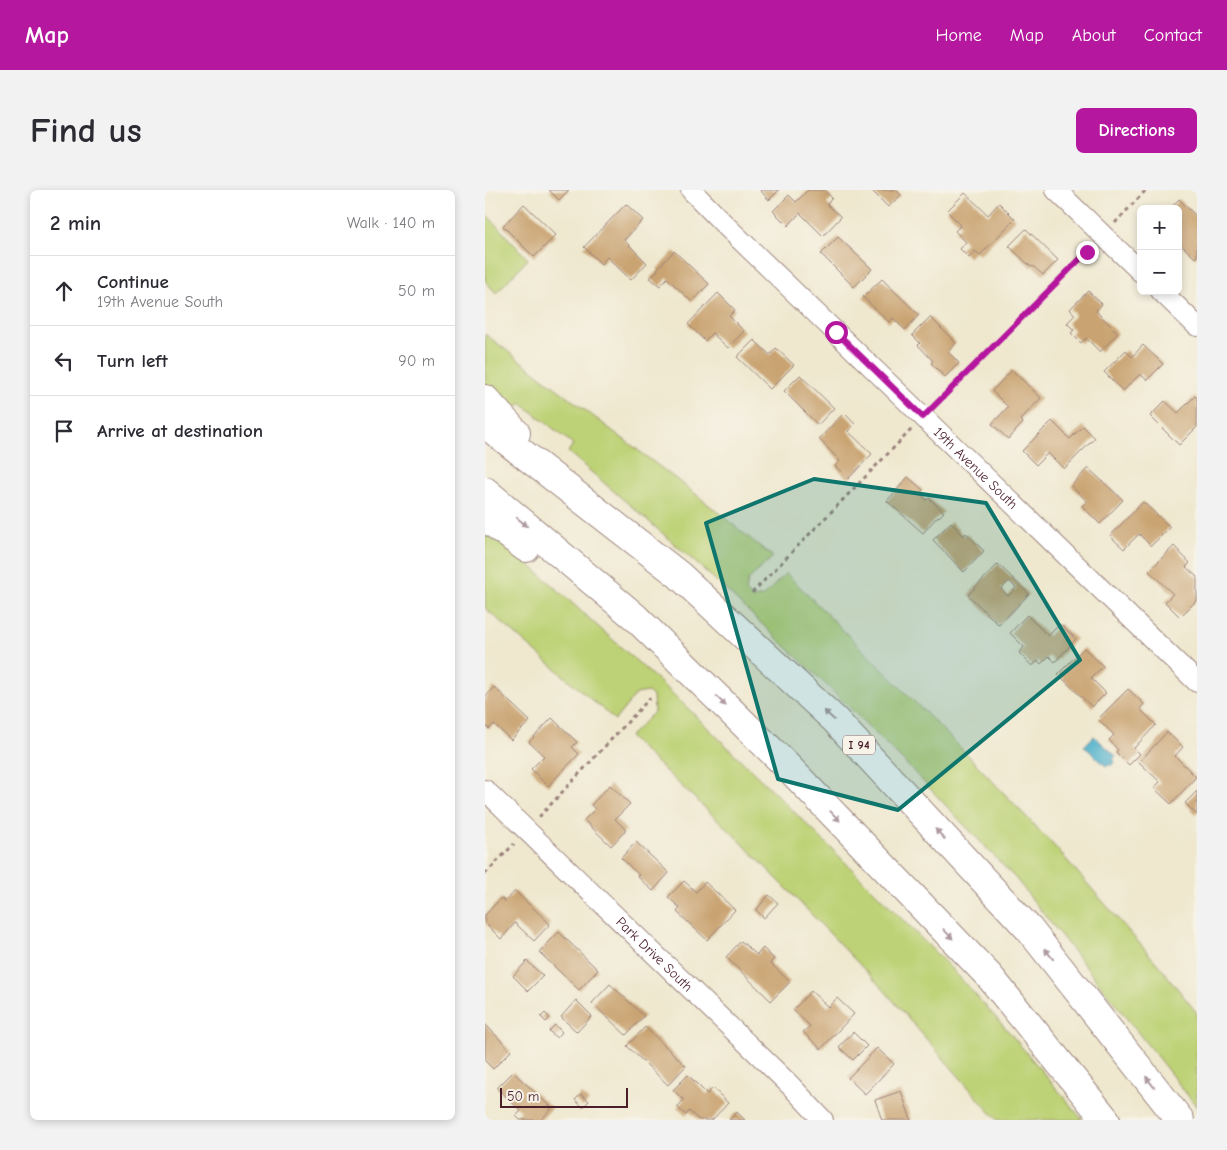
<!DOCTYPE html>
<meta charset="utf-8">
<style>
body{margin:0;font-family:"Comic Neue",sans-serif;background:#f2f2f3;color:#2b2b33}
.controls{position:absolute;right:15px;top:15px;display:grid;overflow:hidden;border-radius:8px;box-shadow:0 2px 8px #0003}
.controls button{width:45px;height:45px;display:grid;place-items:center;padding:0;border:0;border-bottom:1px solid #e1e1e2;background:#fff;color:#2b2b33;font:25px sans-serif}
.scale{position:absolute;left:15px;bottom:12px;width:128px;box-sizing:border-box;padding-left:5px;border:2px solid #4a1f2b;border-top:0;font-size:14px;line-height:18px;white-space:nowrap;color:#4a1f2b;-webkit-text-stroke:4px #f7f3e8;paint-order:stroke}
.stop{position:absolute;width:15px;height:15px;margin:-11px;border:4px solid #b5179e;border-radius:50%;background:#fff}
.stop.end{background:#b5179e;border-color:#fff;box-shadow:0 1px 5px #0008}
.list{margin:0;padding:0;list-style:none}
h2{display:flex;justify-content:space-between;align-items:center;height:65px;margin:0;padding:0 20px;font-size:21px}
h2 small{font-size:16px;font-weight:400;color:#7c7c81}
.list li{display:grid;grid-template-columns:32px 1fr auto;gap:15px;align-items:center;box-sizing:border-box;height:70px;padding:0 20px;border-top:1px solid #e1e1e2}
.list b{display:block;font-size:19px;white-space:nowrap}
.list p{margin:0;font-size:16px;white-space:nowrap;color:#7c7c81}
.list em{font-size:16px;font-style:normal;color:#7c7c81}
.icon{flex:none;width:28px;height:28px;fill:none;stroke:currentColor;stroke-width:2;stroke-linecap:round;stroke-linejoin:round}
.map{position:relative;flex:none;width:712px;height:930px;overflow:hidden;border-radius:8px}
header{display:flex;align-items:center;gap:30px;box-sizing:border-box;height:70px;padding:0 25px;background:#b5179e;color:#fff}
header strong{font-size:24px}
nav{display:flex;gap:28px;margin-inline-start:auto;font-size:18px}
.intro{display:flex;align-items:center;justify-content:space-between;box-sizing:border-box;height:120px;padding:0 30px}
h1{margin:0;font-size:35px}
.button{padding:12px 22px;border-radius:8px;background:#b5179e;color:#fff;font-size:18px;font-weight:700}
main{display:flex;gap:30px;padding:0 30px}
aside{flex:1;background:#fff;border-radius:8px;box-shadow:0 2px 8px #0003}
.map>svg:first-child{display:block}
</style>
<header>
<strong>Map</strong>
<nav><a>Home</a><a>Map</a><a>About</a><a>Contact</a></nav>
</header>
<div class="intro"><h1>Find us</h1><a class="button">Directions</a></div>
<main>
<aside>
<h2>2 min<small>Walk · 140 m</small></h2>
<ul class="list">
<li><svg class="icon" aria-label="ahead" viewBox="0 0 24 24"><path d="M12 20V5M6 11l6-6 6 6"/></svg><div><b>Continue</b><p>19th Avenue South</p></div><em>50 m</em></li>
<li><svg class="icon" aria-label="left" viewBox="0 0 24 24"><path d="M17 20v-9H6M10 6l-5 5 5 5"/></svg><div><b>Turn left</b></div><em>90 m</em></li>
<li><svg class="icon" aria-label="arrive" viewBox="0 0 24 24"><path d="M6 21V4h12l-3 4 3 4H6"/></svg><div><b>Arrive at destination</b></div></li>
</ul>
</aside>
<div class="map">
<svg width="712" height="930" viewBox="0 0 712 930">
<rect width="100%" height="100%" fill="#f7f3e8"/>
<filter id="ink" filterUnits="userSpaceOnUse"><feTurbulence type="fractalNoise" baseFrequency=".02" numOctaves="2"/><feDisplacementMap in="SourceGraphic" scale="10" xChannelSelector="R" yChannelSelector="G"/><feConvolveMatrix kernelMatrix="1 2 1 2 8 2 1 2 1" color-interpolation-filters="sRGB"/></filter>
<filter id="wash" filterUnits="userSpaceOnUse"><feTurbulence type="fractalNoise" baseFrequency=".0096" numOctaves="4" result="noise"/><feDisplacementMap in="SourceGraphic" scale="20" xChannelSelector="R" yChannelSelector="G"/><feGaussianBlur stdDeviation="1.12" result="paint"/><feColorMatrix in="noise" values="0 0 0 0 0 0 0 0 0 0 0 0 0 0 0 0 0 1.4 0 .05"/><feComposite in="paint" operator="in"/></filter>
<g filter="url(#wash)">
<rect width="100%" height="100%" fill="#efe8cf"/>
<!-- green -->
<path fill="#bdd276" stroke="#847850" d="M0,23L43,69L11,103L0,91Z
M0,144L208,302L288,367L263,390L261,401L268,408L279,406L301,383L474,556L573,660L676,778L712,823V917L531,689L428,581L347,500L227,387L168,335L83,262L88,254L36,213L30,220L0,193Z
M0,340L37,368L188,504L341,653L466,778L524,842L598,930H512L398,799L303,700L250,646L144,547L169,522L168,506L163,502L151,504L130,530L0,418Z"/>
<!-- water -->
<path fill="#4aaec9" stroke="#4a667a" d="M609,546L631,566L628,569L630,571L626,576L624,574L622,577L599,556Z"/>
<g id="blocks">
<!-- building -->
<path fill="#c9a371" fill-rule="evenodd" d="M64,0H84L74,10Z
M275,0H294L284,10Z
M323,0H339L347,8L342,14L356,27L338,46L315,23L303,36L288,21L304,5L311,12Z
M390,0H411L416,5L403,17L388,2Z
M480,3L503,25L514,13L530,29L495,65L490,61L484,68L475,59L481,52L470,41L476,35L462,21Z
M694,9L712,27V66L710,68L693,52V19H685Z
M39,14L71,45L49,67L18,36Z
M141,14L158,30L139,50L162,73L146,90L122,67L116,74L99,57Z
M541,39L573,70L558,85L548,76L546,77L524,56Z
M353,47L387,79L369,97L336,64Z
M189,61L224,94L207,112L182,88L175,96L165,88L173,80L172,79Z
M397,89L434,125L420,140L408,128L404,132L378,107Z
M603,101L617,114L611,121L633,143L615,162L601,148L596,153L586,143L589,140L582,133L590,125L585,119Z
M233,103L250,120L244,126L259,141L243,158L227,143L220,151L203,134Z
M445,127L471,153L463,162L474,173L460,187L446,173L448,171L433,155L435,153L427,145Z
M269,150L285,165L291,158L309,175L285,199L252,167Z
M658,155L678,174L662,190L655,184L638,201L619,182L641,160L647,167Z
M527,180L556,208L535,230L538,233L523,249L507,234L523,217L507,201Z
M315,185L349,218L333,235L299,201Z
M710,206L712,208V237L694,255L665,226L680,211L693,223Z
M359,223L370,234L363,241L387,264L363,289L350,276L355,271L334,249Z
M567,231L585,249L598,236L610,248L579,279L563,263L551,275L537,261Z
M603,278L638,310L615,334L597,316L602,311L586,296Z
M423,287L438,300L435,304L442,310L444,308L459,322L454,327L453,326L438,343L402,311Z
M658,312L685,337L666,356L654,344L639,359L625,346Z
M466,332L479,346L481,343L499,361L479,382L448,350Z
M689,356L705,373L701,377L712,387V410L695,427L680,412L688,404L664,381Z
M513,374L544,404L514,435L483,405ZM524,391L531,398L523,406L516,399Z
M542,425L563,446L575,434L591,449L570,472L564,466L556,474L553,471L547,476L534,463L539,457L525,443Z
M599,458L618,476L606,488L621,503L607,517L573,484Z
M9,497L45,531L26,550L9,534L4,539L0,535V507Z
M643,499L659,514L655,519L671,535L649,558L655,564L644,575L631,562L633,560L624,550L629,545L613,529Z
M67,528L92,552L87,557L94,564L63,596L46,579L59,566L44,552Z
M682,542L698,557L690,566L711,587L686,614L669,598L675,592L654,572Z
M125,595L145,614L130,629L141,640L126,656L99,630L110,619L106,615Z
M712,601V625L700,613Z
M151,652L184,683L168,701L152,686L154,685L136,668Z
M199,691L211,702L220,692L250,720L222,750L192,722L195,718L183,707Z
M30,701L65,734L49,751L30,733L16,749L0,733V725L16,708L20,712Z
M284,705L293,713L279,728L271,720Z
M74,742L113,780L94,800L54,762Z
M256,751L272,765L278,758L289,769L285,773L305,792L286,811L241,767Z
M42,771L58,786L43,801L28,786Z
M125,794L159,826L141,845L107,813Z
M326,801L343,817L352,808L369,824L336,859L318,842L325,836L308,820Z
M91,810L107,826L92,842L76,827Z
M60,823L65,828L61,832L56,827Z
M0,834L26,861L8,879L0,871Z
M70,835L77,842L72,848L64,841Z
M160,837L201,876L183,895L142,856Z
M368,842L382,856L368,870L354,857Z
M392,858L409,874L380,904L363,888Z
M28,882L67,918L56,930H35L31,926L36,921L12,898Z
M203,885L222,904L228,898L243,913L227,930H214L204,921L201,925L192,917L199,910L188,900Z
M416,901L426,930H397L390,910Z
M96,904L104,911L98,917L90,910Z
M252,922L260,930H244Z"/>
</g>
</g>
<g filter="url(#ink)">
<use href="#blocks" fill-opacity="0" stroke="#9c847d" stroke-width="1"/>
<g fill="none" stroke-linecap="round" stroke-linejoin="round">
<!-- minor casing -->
<g stroke="#9c847d" stroke-width="22">
<g id="minor">
<path id="s1" d="M206,0L238,33L712,492"/>
<path d="M571,0L656,82"/>
<path d="M676,101L712,136"/>
<path id="s2" d="M0,600L306,896L338,930"/>
</g>
</g>
<!-- motorway casing -->
<g stroke="#9c847d" stroke-width="30">
<path id="motorway" d="M0,209L31,243
M0,234L194,385L350,530L544,739L695,930
M0,301L150,427L303,577L505,787L621,930
M0,327L41,358"/>
</g>
<!-- path -->
<path stroke="#9c847d" stroke-width="3" stroke-dasharray="4 4" stroke-linecap="butt" d="M630,33L661,0
M451,214L606,57
M267,403L427,239
M54,627L165,508
M0,684L29,654"/>
<!-- minor -->
<use href="#minor" stroke="#fff" stroke-width="20"/>
<!-- motorway -->
<use href="#motorway" stroke="#fff" stroke-width="28"/>
</g>
<!-- one-way arrows -->
<defs><path id="oneway-solid" d="M-6-.8H1V-3.2L6.5 0L1 3.2V.8H-6Z" transform="scale(1.25)"/></defs>
<g fill="#ae9aa0">
<use href="#oneway-solid" transform="translate(37 332) rotate(40)"/>
<use href="#oneway-solid" transform="translate(236 511) rotate(44)"/>
<use href="#oneway-solid" transform="translate(344 525) rotate(-137)"/>
<use href="#oneway-solid" transform="translate(350 626) rotate(46)"/>
<use href="#oneway-solid" transform="translate(455 644) rotate(-133)"/>
<use href="#oneway-solid" transform="translate(463 744) rotate(46)"/>
<use href="#oneway-solid" transform="translate(564 764) rotate(-128)"/>
<use href="#oneway-solid" transform="translate(665 892) rotate(-128)"/>
</g>
</g>
<g fill="none" stroke-linecap="round" stroke-linejoin="round" filter="url(#ink)">
<!-- route -->
<path stroke="#b5179e" stroke-width="6" d="M351,142L438,227L602,62"/>
</g>
<!-- marked area -->
<path fill="#0f766e" fill-opacity="0.2" stroke="#0f766e" stroke-width="4" stroke-linejoin="round" d="M329,289L501,313L595,470L413,620L293,589L221,333Z"/>
<g text-anchor="middle" stroke-width="4.5" stroke-linejoin="round" paint-order="stroke">
<!-- shield labels -->
<rect fill="#f7f3e8" stroke="#7e5f64" stroke-width="1" x="358" y="545.5" width="32" height="19" rx="4"/>
<g font-size="12" font-weight="bold" fill="#4a1f2b">
<text x="374" y="559">I 94</text>
</g>
<!-- street labels -->
<g font-size="14" fill="#4a1f2b" stroke="#f7f3e8">
<text dy="5" stroke="none"><textPath href="#s1" startOffset="398">19th Avenue South</textPath></text>
<text dy="5" stroke="none"><textPath href="#s2" startOffset="236">Park Drive South</textPath></text>
</g>
</g>
</svg>
<div class="controls">
<button>+</button>
<button>−</button>
</div>
<div class="scale">50 m</div>
<div class="stop" style="left:351px;top:142px"></div>
<div class="stop end" style="left:602px;top:62px"></div>
</div>
</main>
